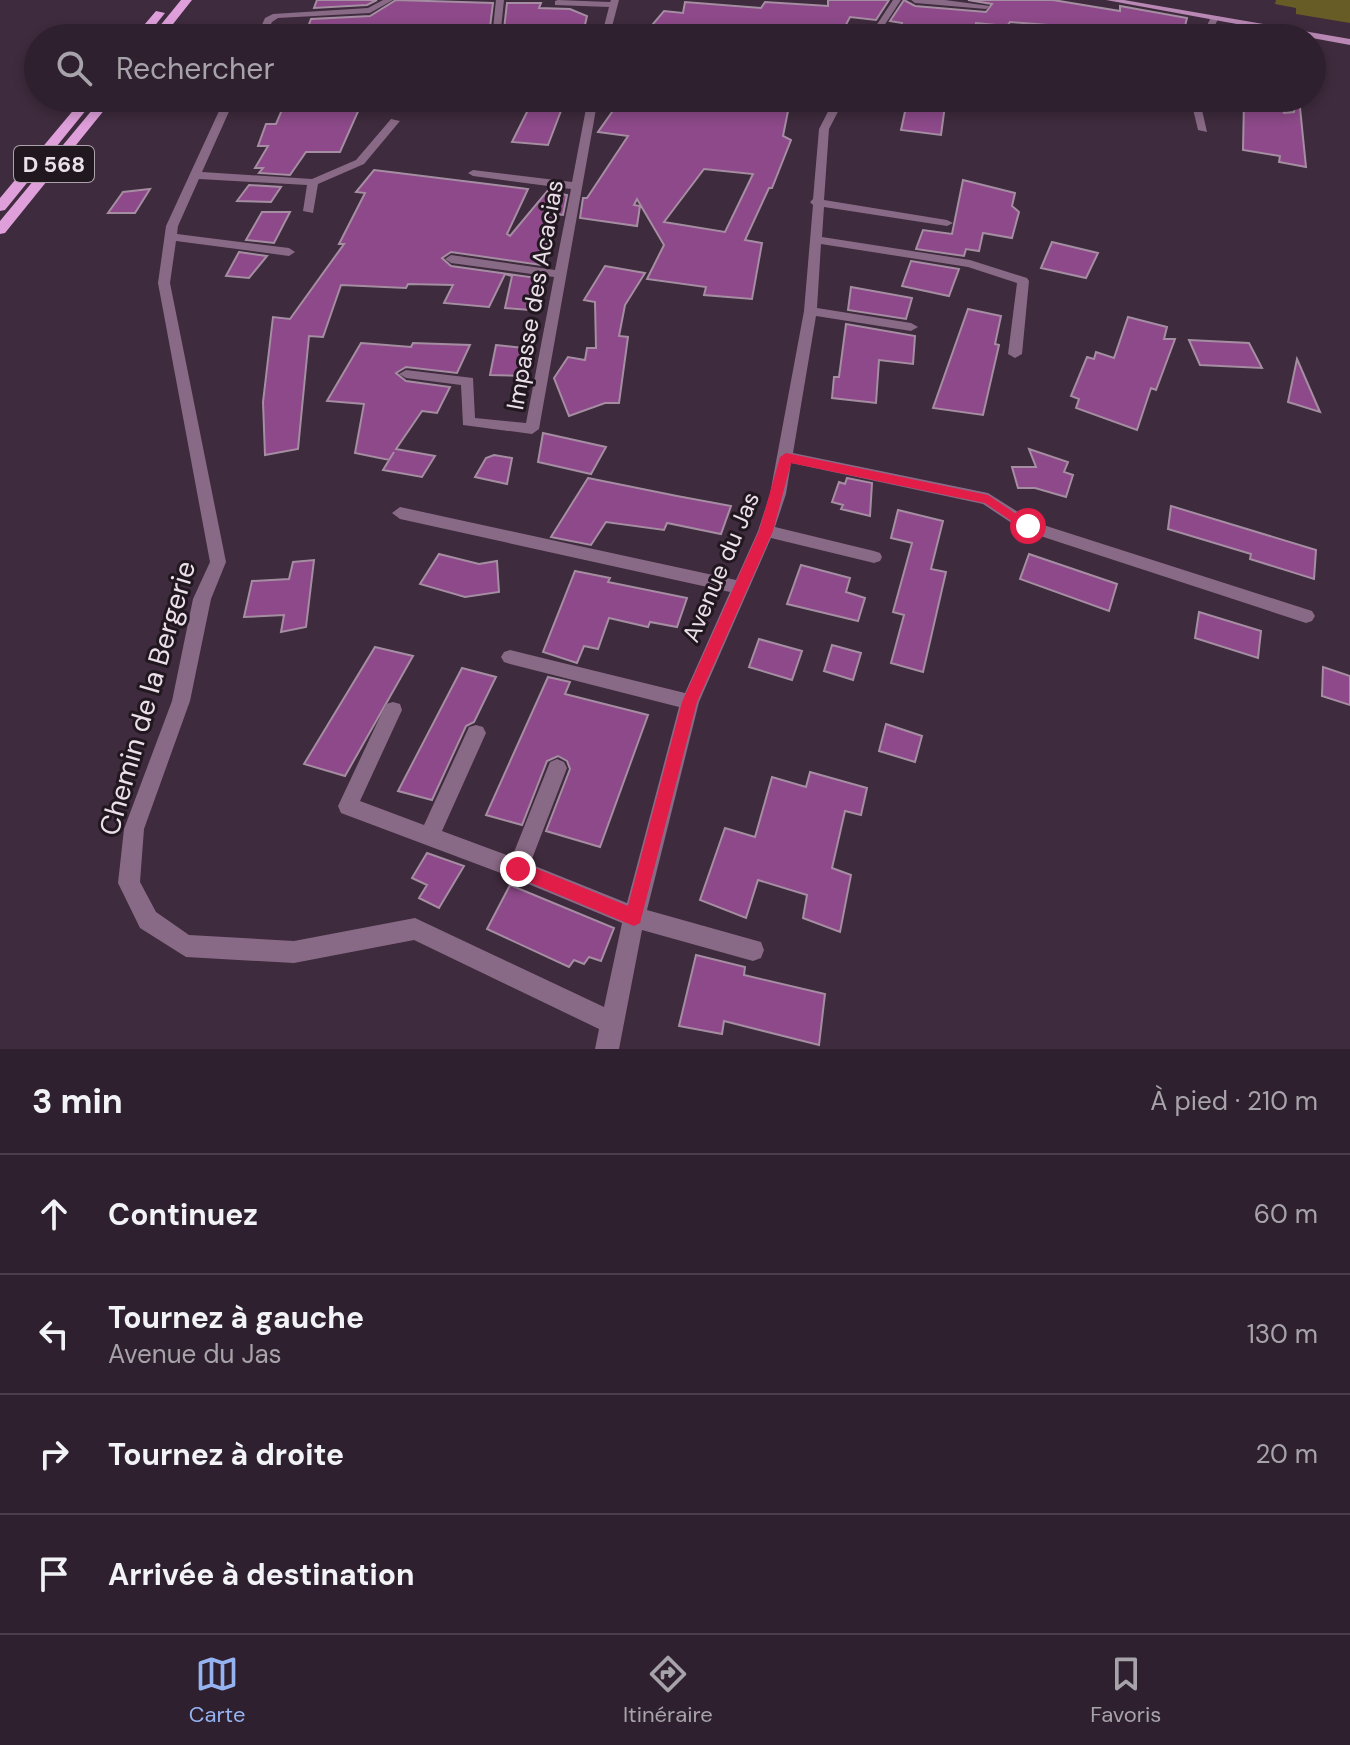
<!DOCTYPE html>
<html lang="fr">
<meta charset="utf-8">
<style>
body{margin:0;font-family:"DM Sans",sans-serif;background:#362836;color:#f1f3f6}
.stop{position:absolute;width:24px;height:24px;margin:-18px;border:6px solid #e11d48;border-radius:50%;background:#fff}
.stop.end{background:#e11d48;border-color:#fff;box-shadow:0 2px 8px #0008}
.list{margin:0;padding:0;list-style:none}
h2{display:flex;justify-content:space-between;align-items:center;height:104px;margin:0;padding:0 32px;font-size:34px}
h2 small{font-size:26px;font-weight:400;color:#a7a3aa}
.list li{display:grid;grid-template-columns:52px 1fr auto;gap:24px;align-items:center;box-sizing:border-box;height:120px;padding:0 32px;border-top:2px solid #493e4a}
.list b{display:block;font-size:30px;white-space:nowrap}
.list p{margin:0;font-size:26px;white-space:nowrap;color:#a7a3aa}
.list em{font-size:26px;font-style:normal;color:#a7a3aa}
.icon{flex:none;width:44px;height:44px;fill:none;stroke:currentColor;stroke-width:2;stroke-linecap:round;stroke-linejoin:round}
.map{position:relative;flex:none;width:1350px;height:1049px;overflow:hidden}
.search{position:absolute;background:#2e202e;box-shadow:0 4px 12px #0003;left:24px;right:24px;top:24px;height:88px;display:flex;align-items:center;gap:20px;box-sizing:border-box;padding:0 28px;border-radius:44px;color:#a7a3aa;font-size:30px}
.sheet{height:584px;background:#2e202e}
nav{display:flex;justify-content:space-around;align-items:center;box-sizing:border-box;height:112px;border-top:2px solid #493e4a;background:#2e202e;font-size:22px;color:#a7a3aa}
nav a{display:grid;justify-items:center;gap:4px}
nav .on{color:#95b2f1}
.map>svg:first-child{display:block}
</style>
<div class="map">
<svg width="1350" height="1049" viewBox="0 0 1350 1049">
<rect width="100%" height="100%" fill="#3e2b3d"/>
<!-- green -->
<path fill="#675c25" d="M1276,0H1350V23L1296,14V8L1275,4Z"/>
<!-- building -->
<path fill="#8d4989" stroke="#a58da2" stroke-width="2" fill-rule="evenodd" d="M317,0H377L367,5L314,8Z
M396,0L493,3L489,35L461,34L460,38L305,35L311,19L370,16Z
M828,0H889L876,20L850,17L839,38L746,28L740,38H641L664,11L683,13L685,2L761,8L765,2L828,6Z
M904,0L915,6L986,12L992,4L968,0H1053L1120,11V6L1187,18L1184,30L1159,27L1154,35L1108,38L1056,36L1060,26L1010,22L1007,26L976,23L975,28L966,27L965,38H898L902,23L890,21Z
M507,3H541L539,8L570,9L587,16L582,38H503Z
M287,98H364L340,152H306L290,175L259,173L263,168H255L268,146H258L266,124H276Z
M622,98H716L714,101L788,111L783,136L791,140L772,188H769L745,240L762,243L752,299L704,295L706,287L647,279L664,245L637,199L634,205L640,206L637,226L580,218L583,198H587L628,136L598,132ZM704,169L753,174L725,232L664,222Z
M908,98H946L941,135L901,130Z
M1248,98H1279L1284,113L1294,112L1295,98H1299L1306,167L1279,162L1280,156L1243,150L1244,101Z
M532,102L564,103L548,145L512,142Z
M374,170L528,189L507,234L510,236L549,189L562,191L561,194L567,195L563,215L555,214L541,265L451,252L442,258L451,266L537,278L536,281H540L535,303L530,310L505,308L512,276L505,274L489,307L444,303L453,285L408,284L406,288L341,285L323,337L309,336L298,449L265,455L263,402L273,317L290,319L344,244H339L365,193L356,192Z
M963,180L1015,193L1012,206L1019,212L1012,238L983,233L979,251L966,249L964,256L916,249L923,230L952,234Z
M249,185L281,187L271,202L237,201Z
M150,189L135,213H108L123,192Z
M262,212H290L274,243L246,240Z
M1052,242L1098,253L1086,278L1041,268Z
M239,252L267,256L249,278L226,276Z
M911,261L959,269L949,296L902,286Z
M605,266L645,273L625,305L619,336L628,337L619,403H605L569,416L554,378L568,357L585,360L587,348H596L595,302L584,300Z
M851,287L912,298L906,319L848,310Z
M968,309L1001,316L995,344L999,345L983,415L933,408Z
M1128,317L1167,327L1164,339H1175L1156,390L1151,388L1137,430L1076,408L1079,399L1071,396L1087,357L1094,359L1096,352L1114,358Z
M846,324L915,336L913,364L879,360L876,403L832,398L834,377H839Z
M1189,340L1249,343L1262,368L1200,365Z
M361,343L411,347L413,343L470,345L457,373L406,367L396,373L406,381L450,387L437,413L422,411L396,449L435,456L422,477L383,470L394,452L389,460L355,453L364,404L327,401Z
M496,345L532,349L527,376L490,375Z
M1297,359L1320,412L1288,402Z
M543,433L606,447L591,474L538,462Z
M1029,449L1068,462L1064,472L1073,475L1066,497L1035,488H1018L1012,467H1036Z
M494,455L512,458L507,484L475,477L486,458Z
M588,478L677,496L731,506L721,534L667,523L664,530L606,522L591,545L551,537Z
M847,478L872,483L870,516L841,509L843,505L832,502L839,482L845,484Z
M1171,506L1316,550L1314,579L1250,559L1251,554L1168,529Z
M898,510L943,521L931,569L946,572L923,672L891,663L904,615L893,612L912,543L891,538Z
M439,554L479,564L497,561L499,592L465,597L420,584Z
M1029,554L1117,584L1109,611L1020,579Z
M314,560L306,627L281,632L284,615L244,617L252,581L289,579L293,562Z
M801,565L850,578L846,592L865,598L858,621L787,604Z
M575,571L610,578L608,582L687,598L677,627L650,622L648,627L609,618L598,649L584,646L577,663L543,652Z
M1199,612L1261,631L1258,658L1195,638Z
M759,639L802,651L792,680L749,667Z
M832,645L861,653L853,680L824,671Z
M375,647L413,656L345,776L304,764Z
M1323,667L1350,676V705L1322,696Z
M462,668L496,677L474,722L466,726L432,800L398,791Z
M548,677L570,682L565,694L648,715L600,847L546,831L570,769L567,761L558,756L547,761L522,825L486,815Z
M886,724L922,736L915,762L879,751Z
M810,772L867,788L861,815L845,811L832,868L851,875L840,932L803,918L807,895L758,880L746,918L700,900L725,828L755,837L772,777L806,787Z
M427,853L464,866L439,908L419,898L427,885L412,878Z
M510,885L614,928L601,961L589,957L584,964L574,960L569,967L487,929Z
M696,955L745,967L744,975L825,994L819,1045L724,1021L722,1034L679,1026Z"/>
<g fill="none" stroke-linecap="round" stroke-linejoin="round">
<!-- street -->
<path fill="#896a86" fill-rule="evenodd" d="M383,0H393L370,13L278,18L272,22L264,38H256L265,18L273,14L368,8Z
M496,0H504L500,38H492Z
M558,0L610,2L611,0H619L609,38H601L609,7L555,5V1Z
M893,0H901L876,38H868Z
M911,0H945L990,6L986,9L915,3Z
M1211,17L1218,19L1210,36L1158,38L1162,35L1204,32Z
M1280,28H1286L1287,38H1279Z
M225,98H235L202,172L312,179L356,160L391,119L400,121L364,164L318,184L313,213L303,211L307,185L199,179L178,226L177,234L289,248L295,252L289,256L176,241L170,283L226,562L211,599L190,701L144,829L140,882L156,912L189,935L294,941L415,918L604,1007L622,923L514,878L341,813L338,806L386,704L393,702L400,704L402,710L360,801L424,825L469,727L476,725L483,727L486,733L442,831L512,857L550,762L557,759L564,762L567,768L530,864L627,903L679,707L510,664L504,662L501,657L504,652L510,650L685,693L730,592L400,519L392,513L400,507L736,580L758,531L770,494L804,311L813,205L810,202L813,199L819,129L835,98H845L829,129L824,200L947,220L953,223L947,226L824,207L822,237L970,260L1027,278L1029,281L1022,354L1015,358L1008,354L1017,283L968,267L821,244L817,308L911,323L918,327L911,331L816,316L793,453L988,493L1034,522L1312,611L1315,616L1312,621L1306,623L1022,530L983,504L791,463L786,494L775,527L874,551L880,553L882,557L880,561L874,563L771,538L699,702L647,910L761,942L764,950L761,958L753,961L642,930L619,1049H595L599,1029L414,940L294,963L186,957L140,928L118,883L124,829L172,701L193,599L210,562L158,283L166,226Z
M588,98H598L539,429L532,434L463,425L461,385L406,378L399,374L406,370L473,378L475,418L526,423L554,277L451,263L445,259L451,255L555,270L571,189L473,176L468,173L473,170L572,182Z
M1174,98L1200,101L1207,132L1198,130L1192,105Z
M1282,98H1292V110H1284Z"/>
<!-- secondary -->
<path fill="#b988b5" fill-rule="evenodd" d="M1106,0H1124L1350,39V45Z"/>
<!-- primary -->
<path fill="#de9fda" fill-rule="evenodd" d="M181,0H192L162,38H150Z
M156,11L165,13L145,38H133Z
M102,98H114L5,233L0,234V221Z
M81,101L91,104L5,210L0,211V198Z"/>
</g>
<!-- route -->
<path fill="#e11d48" d="M786,453L988,495L1034,526L1023,529L985,503L791,463L773,531L697,702L640,923L634,926L512,875V863L518,861L628,906L682,702L759,531L780,457Z"/>
<g text-anchor="middle" stroke-width="6" stroke-linejoin="round" paint-order="stroke">
<!-- shield labels -->
<rect fill="#20171f" stroke="#aea3ad" stroke-width="2" x="14" y="146" width="80" height="36" rx="6"/>
<g font-size="22" font-weight="bold" fill="#ebdfea">
<text x="54" y="172">D 568</text>
</g>
<!-- street labels -->
<g font-size="24" fill="#ebdfea" stroke="#20171f">
<text transform="translate(535 295) rotate(-80)" y="8">Impasse des Acacias</text>
<text transform="translate(721 567) rotate(-67)" y="8">Avenue du Jas</text>
</g>
<!-- near-street labels -->
<g font-size="28" fill="#ebdfea" stroke="#20171f">
<text transform="translate(147 698) rotate(-74)" y="10">Chemin de la Bergerie</text>
</g>
</g>
</svg>
<div class="stop" style="left:1028px;top:526px"></div>
<div class="stop end" style="left:518px;top:869px"></div>
<div class="search"><svg class="icon" aria-label="search" viewBox="0 0 24 24"><circle cx="10" cy="10" r="6"/><path d="M15 15l6 6"/></svg>Rechercher</div>
</div>
<section class="sheet">
<h2>3 min<small>À pied · 210 m</small></h2>
<ul class="list">
<li><svg class="icon" aria-label="ahead" viewBox="0 0 24 24"><path d="M12 20V5M6 11l6-6 6 6"/></svg><div><b>Continuez</b></div><em>60 m</em></li>
<li><svg class="icon" aria-label="left" viewBox="0 0 24 24"><path d="M17 20v-9H6M10 6l-5 5 5 5"/></svg><div><b>Tournez à gauche</b><p>Avenue du Jas</p></div><em>130 m</em></li>
<li><svg class="icon" aria-label="right" viewBox="0 0 24 24"><path d="M7 20v-9h11M14 6l5 5-5 5"/></svg><div><b>Tournez à droite</b></div><em>20 m</em></li>
<li><svg class="icon" aria-label="arrive" viewBox="0 0 24 24"><path d="M6 21V4h12l-3 4 3 4H6"/></svg><div><b>Arrivée à destination</b></div></li>
</ul>
</section>
<nav>
<a class="on"><svg class="icon" aria-label="map" viewBox="0 0 24 24"><path d="M3 6l6-2 6 2 6-2v14l-6 2-6-2-6 2zM9 4v14M15 6v14"/></svg>Carte</a>
<a><svg class="icon" aria-label="directions" viewBox="0 0 24 24"><path d="M12 3l9 9-9 9-9-9zM9 14v-3h6M13 9l2 2-2 2"/></svg>Itinéraire</a>
<a><svg class="icon" aria-label="saved" viewBox="0 0 24 24"><path d="M7 4h10v16l-5-4-5 4z"/></svg>Favoris</a>
</nav>
